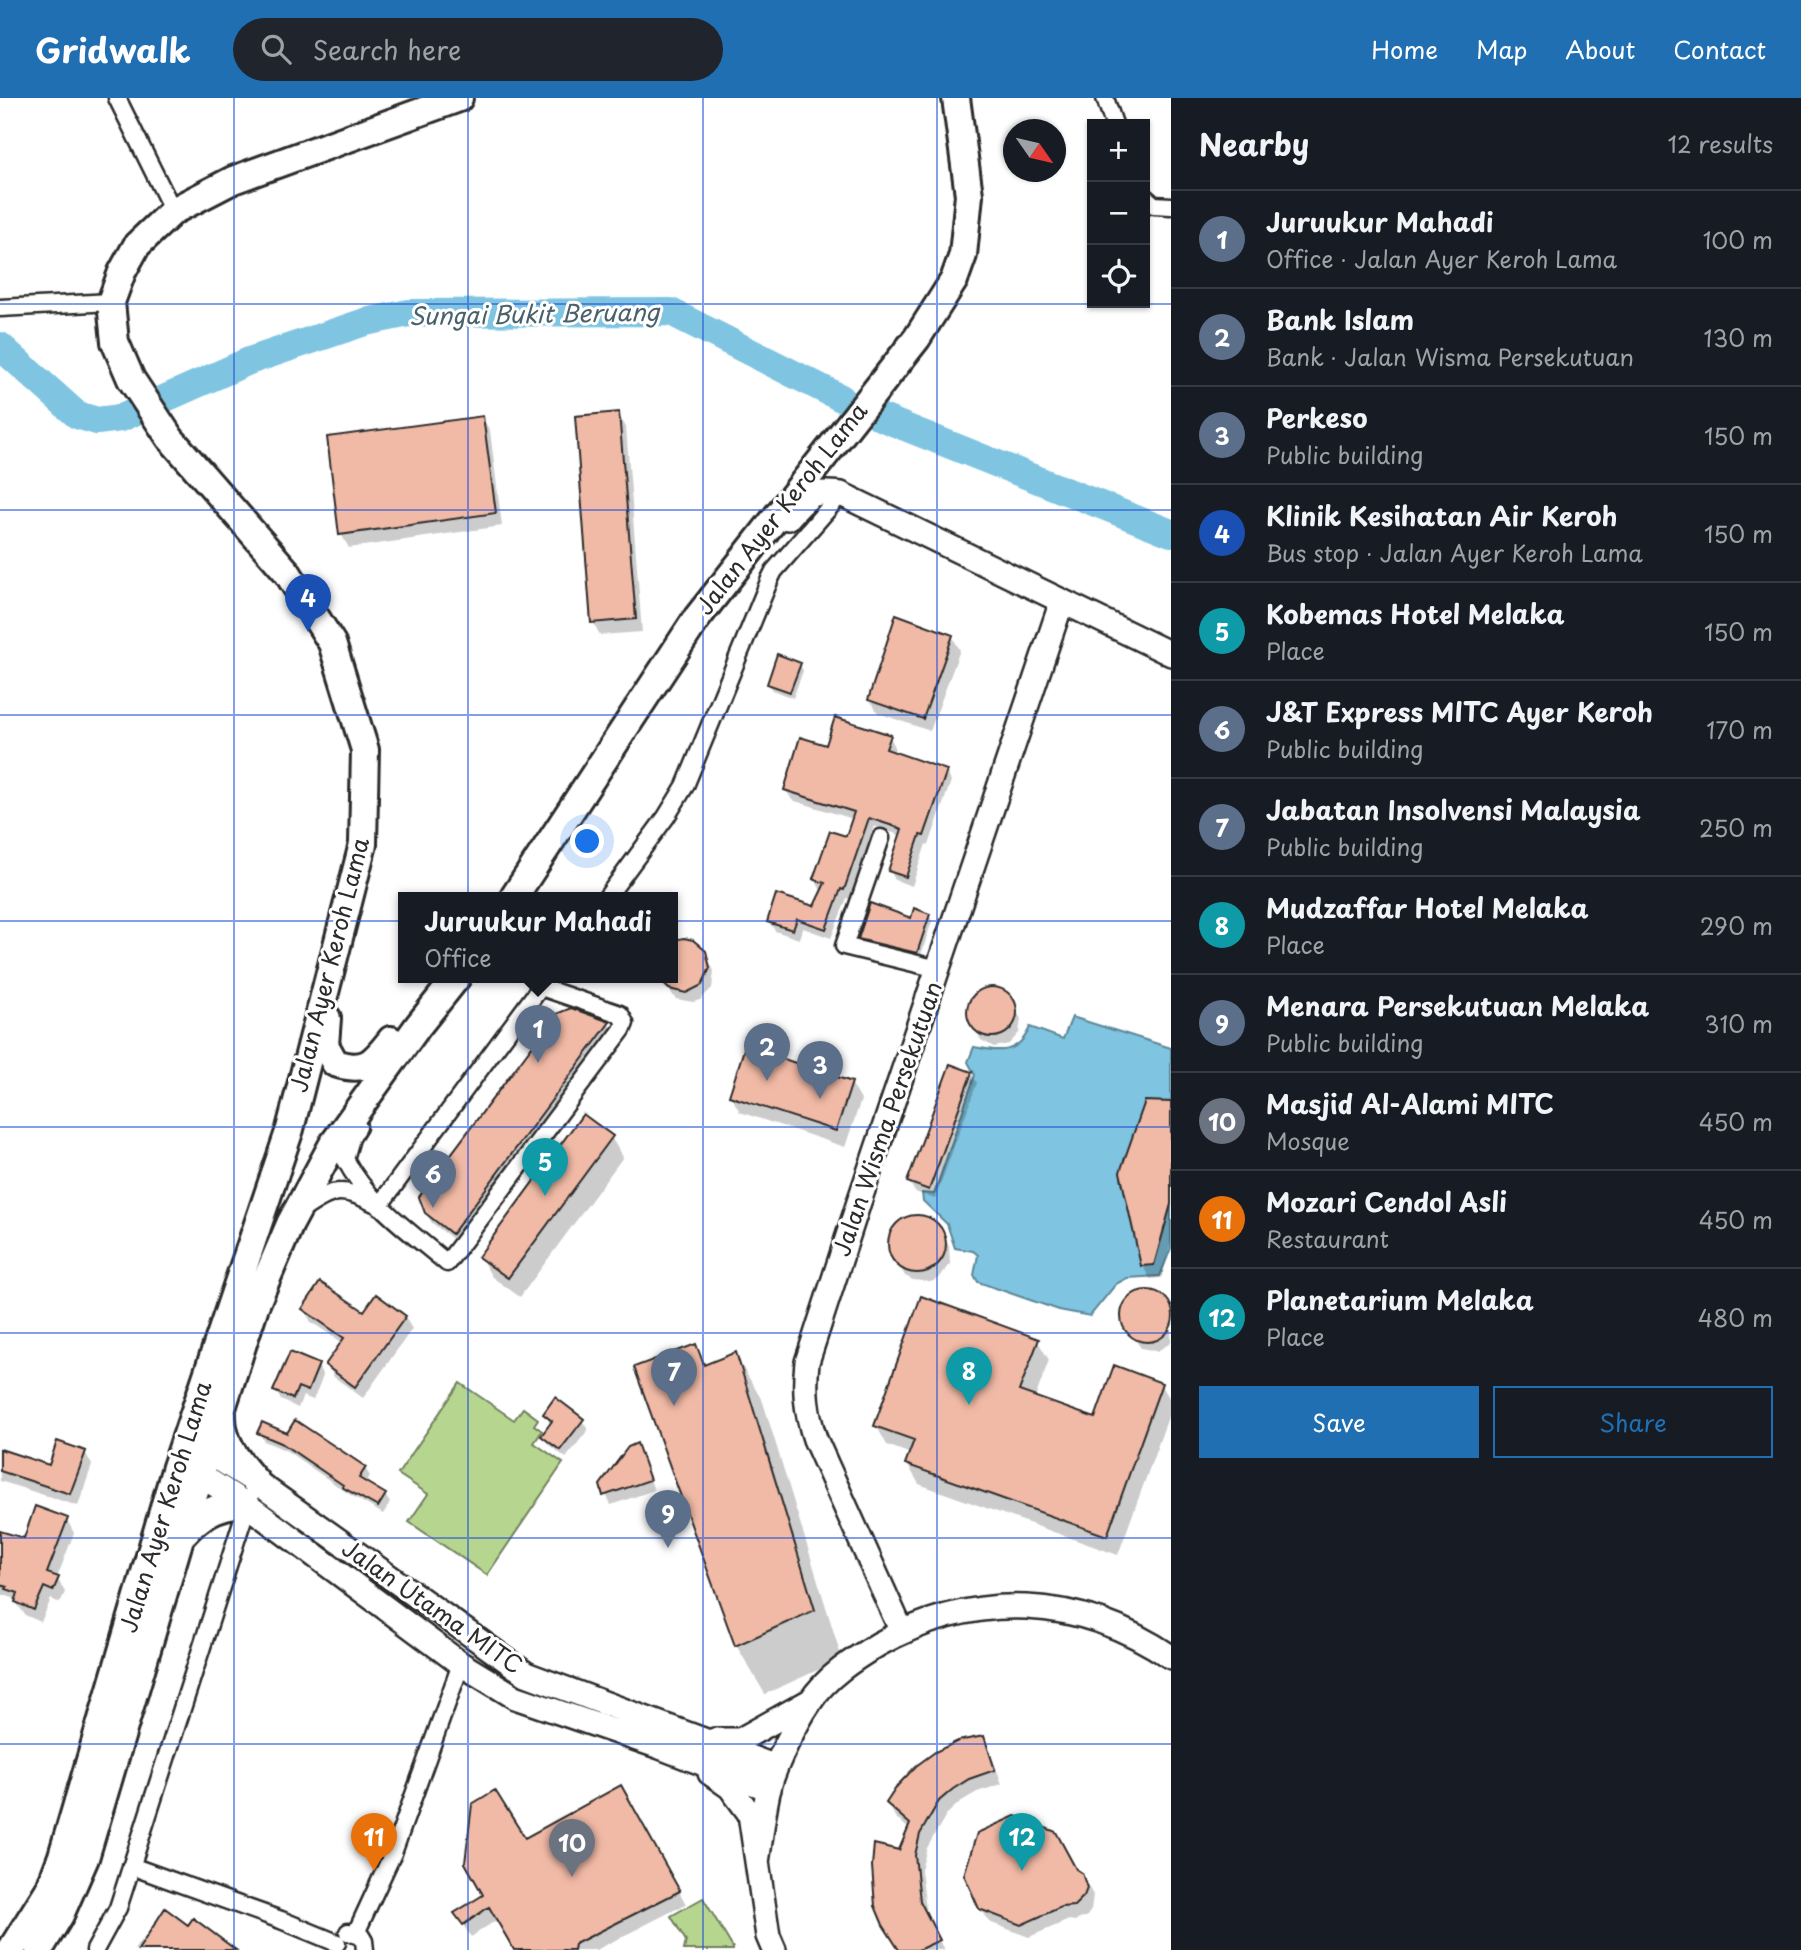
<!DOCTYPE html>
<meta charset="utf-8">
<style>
body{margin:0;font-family:"Playpen Sans",sans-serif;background:#20242c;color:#f1f3f6}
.controls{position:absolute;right:21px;top:21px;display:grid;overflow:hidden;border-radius:0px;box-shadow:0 2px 5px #0004}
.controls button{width:63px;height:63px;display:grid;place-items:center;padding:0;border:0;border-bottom:2px solid #363941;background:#171b24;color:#f1f3f6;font:35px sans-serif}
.compass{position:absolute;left:1003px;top:21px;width:63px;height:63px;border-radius:50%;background:#171b24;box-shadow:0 2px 5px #0004;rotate:124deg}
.you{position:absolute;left:588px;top:744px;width:24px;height:24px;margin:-18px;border:5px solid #fff;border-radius:50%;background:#1a73e8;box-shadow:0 0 0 10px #1a73e833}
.badge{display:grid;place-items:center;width:46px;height:46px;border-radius:50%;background:#1f6fb2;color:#fff;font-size:23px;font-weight:700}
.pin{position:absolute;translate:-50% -58px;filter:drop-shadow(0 2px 4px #0008)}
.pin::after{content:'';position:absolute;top:37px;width:24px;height:21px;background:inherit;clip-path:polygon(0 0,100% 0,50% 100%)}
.popup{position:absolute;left:398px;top:794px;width:280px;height:91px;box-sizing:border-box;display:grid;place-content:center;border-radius:0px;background:#171b24;filter:drop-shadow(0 2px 5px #0005);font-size:23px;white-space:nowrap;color:#9ea1a6}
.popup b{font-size:26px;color:#f1f3f6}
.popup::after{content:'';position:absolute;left:50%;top:100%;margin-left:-14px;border:14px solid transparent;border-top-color:#171b24}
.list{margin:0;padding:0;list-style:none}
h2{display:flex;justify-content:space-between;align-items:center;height:91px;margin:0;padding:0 28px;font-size:30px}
h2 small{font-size:23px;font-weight:400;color:#9ea1a6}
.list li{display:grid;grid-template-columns:46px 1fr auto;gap:21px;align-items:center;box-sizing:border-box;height:98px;padding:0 28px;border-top:2px solid #363941}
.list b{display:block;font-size:26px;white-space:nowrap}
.list p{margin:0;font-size:23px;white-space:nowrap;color:#9ea1a6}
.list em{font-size:23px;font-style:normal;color:#9ea1a6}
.actions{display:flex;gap:14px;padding:21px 28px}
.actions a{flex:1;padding:16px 0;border:2px solid #1f6fb2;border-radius:0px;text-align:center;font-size:24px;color:#1f6fb2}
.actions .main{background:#1f6fb2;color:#fff}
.icon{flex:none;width:38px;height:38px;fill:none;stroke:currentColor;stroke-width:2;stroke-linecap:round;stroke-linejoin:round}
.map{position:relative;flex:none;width:1171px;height:1852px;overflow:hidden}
header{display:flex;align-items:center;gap:42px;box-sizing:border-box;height:98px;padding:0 35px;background:#1f6fb2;color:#fff}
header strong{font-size:33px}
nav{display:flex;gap:38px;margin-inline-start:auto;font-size:24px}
.search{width:490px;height:63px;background:#20242c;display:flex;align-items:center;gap:18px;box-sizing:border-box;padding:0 24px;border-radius:38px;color:#9ea1a6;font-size:26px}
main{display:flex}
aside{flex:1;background:#171b24}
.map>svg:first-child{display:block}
</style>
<header>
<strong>Gridwalk</strong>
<div class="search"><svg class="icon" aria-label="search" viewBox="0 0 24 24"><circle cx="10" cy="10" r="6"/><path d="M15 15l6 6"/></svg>Search here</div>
<nav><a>Home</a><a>Map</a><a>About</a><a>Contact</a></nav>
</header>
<main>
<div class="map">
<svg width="1171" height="1852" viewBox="0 0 1171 1852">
<rect width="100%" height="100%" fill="#fff"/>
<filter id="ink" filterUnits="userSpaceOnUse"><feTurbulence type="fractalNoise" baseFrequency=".0143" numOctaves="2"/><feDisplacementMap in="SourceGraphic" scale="14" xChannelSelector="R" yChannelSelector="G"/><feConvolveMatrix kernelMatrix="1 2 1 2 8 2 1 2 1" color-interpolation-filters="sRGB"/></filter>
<g filter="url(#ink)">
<!-- green -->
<path fill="#b6d690" stroke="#70805e" stroke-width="2" d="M460,1285L514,1322L523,1310L538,1321L534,1327L542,1333L534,1345L563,1365L487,1477L409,1424L428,1396L398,1376Z
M703,1800L733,1850V1852H684L686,1843L671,1818Z"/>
<!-- water -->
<path fill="#7fc4e0" stroke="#5d8798" stroke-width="2" d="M1072,919L1171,950V1150L1160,1178L1127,1180L1116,1186L1090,1218L1059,1212L978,1184L974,1177L978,1157L973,1153L955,1150L947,1126L923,1103L922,1095L934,1096L937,1088L975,977L968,964L974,949C1000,954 1018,957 1030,929L1063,941Z"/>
<!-- shadow -->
<path fill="#0003" d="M618,316L626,329L642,534L600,537L593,524Z
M482,319L490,333L502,428L349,450L341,436Z
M952,538L960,552L930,633L878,615L870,602Z
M800,566L803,573L793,600L772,592L768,586Z
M890,639L895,649L893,655L946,673L951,683L929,747L926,746L912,788L895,782L890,772L902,738L874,728L849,801L847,800L831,840L803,830L799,841L775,833L769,823L815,810L824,792L820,791L815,781L847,741L853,721L792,702L786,692L827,649Z
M929,817L932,823L920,860L863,846L860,840Z
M676,843L705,854L714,873L712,890L700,902L693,904L676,901L665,887L673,879V846Z
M992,891L1007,896L1021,921L1019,935L1009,946L994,949L981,942L968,918L969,910L977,896Z
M608,925L614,934L458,1145L432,1125L426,1115Z
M971,975L977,985L935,1101L915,1094L909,1084Z
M851,985L861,1002L845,1049L740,1014L731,998Z
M1171,1006V1144L1161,1180L1150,1181L1143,1168Z
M611,1039L623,1059L520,1199L492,1179L480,1159Z
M915,1119L932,1123L949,1148L950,1166L939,1180L931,1184L913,1182L905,1178L890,1151L893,1133L898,1126Z
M1147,1193L1162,1198L1171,1213V1245L1157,1253L1141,1250L1124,1227L1123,1211L1127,1204L1139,1195Z
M304,1211L405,1219L412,1231L363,1300L334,1279L327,1267L343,1245L311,1224Z
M1037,1242L1049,1262L1035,1300L1096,1322L1161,1286L1171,1303V1311L1118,1457L919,1386L907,1366L911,1356L887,1347L876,1327Z
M696,1248L707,1268L735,1256L763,1304L842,1561L765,1596L736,1547Z
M318,1268L323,1278L313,1302L303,1298L298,1310L281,1302L275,1292Z
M545,1316L582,1322L588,1332L566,1360L549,1347L543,1338L550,1326Z
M259,1335L365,1370L370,1378L365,1385L385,1397L390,1405L383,1416L349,1396L287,1353L264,1343Z
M637,1348L654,1392L611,1407L602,1388Z
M0,1353L51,1369L85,1354L92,1367L78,1408L0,1383Z
M67,1422L74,1435L57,1480L65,1494L60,1505L51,1501L41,1524L25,1517L13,1500L0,1496V1435L25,1442Z
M983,1640L990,1653L1002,1686L977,1694L960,1704L946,1717L927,1750L921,1772L927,1818L944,1852H901L900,1755L909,1731L895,1719L888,1705Z
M621,1689L686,1806L596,1852H516L498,1821L471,1839L456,1816L485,1797L524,1743Z
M1075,1773L1081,1776L1093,1797L1091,1812L1087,1818L1075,1823L1069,1822L1029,1839L989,1824L981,1810Z
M188,1830L233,1852H134L141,1842L145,1844Z"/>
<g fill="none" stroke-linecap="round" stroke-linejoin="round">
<!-- river -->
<path stroke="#7fc4e0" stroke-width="28" d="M0,248L77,317L97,323L121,320L249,263L365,224L409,215L671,214L841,300
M880,319L1171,435"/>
</g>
<!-- building -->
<path fill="#f1baa6" stroke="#2b2b2b" stroke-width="2" d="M619,314L636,521L591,525L575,318Z
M483,318L496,415L339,437L327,339Z
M896,516L953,537L923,621L868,602Z
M777,556L801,565L790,594L767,586Z
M835,619L891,637L886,651L947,672L924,738L920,737L906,779L888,773L902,731L869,720L844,792L841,791L826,831L797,821L793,832L767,824L776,796L814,808L825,785L813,781L830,733L846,738L854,714L784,692L800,639L826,647Z
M870,805L911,820L914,810L930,816L917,855L858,841Z
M684,840L693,842L706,853L710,870L702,887L686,895L669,891L656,879H673V842Z
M967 914a25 25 0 1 1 50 0a25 25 0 1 1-50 0Z
M571,910L610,924L452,1136L425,1115L419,1099L556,916Z
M745,948L852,984L836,1033L729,998Z
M950,966L972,974L929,1092L907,1084Z
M1145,1003L1171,1004V1106L1154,1167L1141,1168L1120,1074Z
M583,1016L613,1038L508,1180L478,1159Z
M888 1146a29 29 0 1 1 58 0a29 29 0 1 1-58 0Z
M320,1184L364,1213L376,1196L406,1218L355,1289L325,1267L344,1240L302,1211Z
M1121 1218a26 26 0 1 1 52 0a26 26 0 1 1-52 0Z
M921,1198L1039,1241L1019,1293L1095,1320L1114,1267L1162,1285L1107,1438L905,1366L914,1342L874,1328Z
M696,1246L704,1267L736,1254L815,1512L735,1548L634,1269Z
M290,1254L319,1266L308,1293L298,1289L293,1301L273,1293Z
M555,1299L584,1321L560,1352L541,1338L552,1323L543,1316Z
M295,1322L366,1369L359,1380L386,1396L378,1409L342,1389L343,1387L281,1345L257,1335L262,1324L287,1335Z
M57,1343L86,1353L70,1396L0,1373V1351L49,1367Z
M637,1345L650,1382L603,1398L600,1387L628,1349Z
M35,1408L68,1420L47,1475L59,1479L53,1493L44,1489L34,1512L15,1504L18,1495L6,1491L7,1489L0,1487V1433L24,1440Z
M984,1638L995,1672L969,1681L953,1691L939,1703L920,1736L915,1757L920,1803L940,1842L918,1852H899L883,1827L875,1808L872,1768L874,1746L899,1752L910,1726L886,1705L898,1687L916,1668L935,1654L958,1643Z
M621,1687L680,1793L575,1846L574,1852H514L489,1809L463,1827L454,1815L483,1797L465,1765L472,1706L495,1692L525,1740Z
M1015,1718L1056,1734L1076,1771L1082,1775L1087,1790L1084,1798L1074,1808L1061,1809L1021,1827L979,1811L964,1777L977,1735Z
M165,1810L188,1827L193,1820L236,1852H138Z"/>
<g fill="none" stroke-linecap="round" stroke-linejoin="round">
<!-- street casing -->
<g stroke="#2b2b2b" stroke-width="21">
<path id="street" d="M117,0L173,113
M1105,0L1114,26
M1145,99L1154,107L1171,108
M0,210L111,204
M881,740L844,848L938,871
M607,799L666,719L685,688L770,481L774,473L841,396
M358,1029L351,1040L345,1061C368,1105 410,1134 447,1165L622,932L625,925L620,916L541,889
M379,1108L548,879
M302,1112C332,1091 341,1088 374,1105
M131,1768L281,1822L337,1845
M348,1834L361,1838L364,1843L365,1852
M356,1835L393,1755L461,1566
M95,1852L118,1810L250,1399"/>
</g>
<!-- secondary casing -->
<g stroke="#2b2b2b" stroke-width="28">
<path id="secondary" d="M788,420C809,397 810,392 841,396L1171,556
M194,1348L208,1354L262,1388L526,1576L776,1669
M184,1372L200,1377L247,1407L461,1566L515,1599L660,1649L769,1691
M902,1534L815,1341C806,1314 804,1292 807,1264L859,1104L1062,503
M715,1642H740L810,1603
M710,1675L730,1689L750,1716L768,1838L774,1852
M757,1764C761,1740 763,1714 769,1690C774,1668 797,1623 810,1604C826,1579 854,1561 879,1546C976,1492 1079,1497 1171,1559"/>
</g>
<!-- primary casing -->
<g stroke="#2b2b2b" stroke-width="32">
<path id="primary" d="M514,799L697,520L917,240L954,182L963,157L969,97L956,0
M327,920L325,947L335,965C365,975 373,965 391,942
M222,1316C221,1344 238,1364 256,1384
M182,1437C200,1417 216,1407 243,1405
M11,1852L50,1790L62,1758L176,1369L290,1031L363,746L365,652L332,545L287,474L170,340L131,281L115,244L111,204L122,174L137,147L173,113L233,82L459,0
M39,1852L60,1817L85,1760L180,1440L255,1208L290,1126L333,1046L418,928L457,879"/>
</g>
<!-- street -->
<use href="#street" stroke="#fff" stroke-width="16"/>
<!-- secondary -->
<use href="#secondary" stroke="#fff" stroke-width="23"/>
<!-- primary -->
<use href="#primary" stroke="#fff" stroke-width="26"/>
</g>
</g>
<!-- grid -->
<path fill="none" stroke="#1d4ed8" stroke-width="2" stroke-opacity="0.55" d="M234,0V1852M468,0V1852M703,0V1852M937,0V1852M0,206H1171M0,412H1171M0,617H1171M0,823H1171M0,1029H1171M0,1235H1171M0,1440H1171M0,1646H1171"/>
<g text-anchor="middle" stroke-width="6" stroke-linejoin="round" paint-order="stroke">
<!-- street labels -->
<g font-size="23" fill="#2b2b2b" stroke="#fff">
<text transform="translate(782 411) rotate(-52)" y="8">Jalan Ayer Keroh Lama</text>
<text transform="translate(330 867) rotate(-76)" y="8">Jalan Ayer Keroh Lama</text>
<text transform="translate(888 1021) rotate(-71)" y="8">Jalan Wisma Persekutuan</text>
<text transform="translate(166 1409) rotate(-73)" y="8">Jalan Ayer Keroh Lama</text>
<text transform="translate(432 1509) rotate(35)" y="8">Jalan Utama MITC</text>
</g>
<!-- water labels -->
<g font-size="24" font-style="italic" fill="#48616a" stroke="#fff">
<text transform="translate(534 217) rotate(-1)" y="8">Sungai Bukit Beruang</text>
</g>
</g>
</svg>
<div class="controls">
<button>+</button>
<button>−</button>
<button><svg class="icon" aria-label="locate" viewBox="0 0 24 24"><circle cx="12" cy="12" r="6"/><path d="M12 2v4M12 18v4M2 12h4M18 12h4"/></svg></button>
</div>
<svg class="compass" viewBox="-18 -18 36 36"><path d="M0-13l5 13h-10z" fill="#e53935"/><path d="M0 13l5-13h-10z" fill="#9ea1a6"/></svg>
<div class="you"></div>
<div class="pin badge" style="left:538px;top:965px;background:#5c6f8a">1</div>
<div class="popup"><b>Juruukur Mahadi</b>Office</div>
<div class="pin badge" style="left:767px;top:983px;background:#5c6f8a">2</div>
<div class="pin badge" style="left:820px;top:1001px;background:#5c6f8a">3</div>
<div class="pin badge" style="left:308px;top:534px;background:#1a4fb4">4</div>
<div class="pin badge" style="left:545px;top:1098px;background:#0f9aa8">5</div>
<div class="pin badge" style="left:433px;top:1110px;background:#5c6f8a">6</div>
<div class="pin badge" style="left:674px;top:1308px;background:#5c6f8a">7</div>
<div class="pin badge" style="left:969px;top:1307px;background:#0f9aa8">8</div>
<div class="pin badge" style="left:668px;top:1450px;background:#5c6f8a">9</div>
<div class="pin badge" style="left:572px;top:1779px;background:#6b7280">10</div>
<div class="pin badge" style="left:374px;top:1773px;background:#e8710a">11</div>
<div class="pin badge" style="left:1022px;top:1773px;background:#0f9aa8">12</div>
</div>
<aside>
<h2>Nearby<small>12 results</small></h2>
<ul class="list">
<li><span class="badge" style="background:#5c6f8a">1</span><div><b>Juruukur Mahadi</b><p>Office · Jalan Ayer Keroh Lama</p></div><em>100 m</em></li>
<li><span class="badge" style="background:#5c6f8a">2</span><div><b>Bank Islam</b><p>Bank · Jalan Wisma Persekutuan</p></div><em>130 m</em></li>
<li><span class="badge" style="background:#5c6f8a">3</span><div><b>Perkeso</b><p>Public building</p></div><em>150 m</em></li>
<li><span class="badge" style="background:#1a4fb4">4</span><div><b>Klinik Kesihatan Air Keroh</b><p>Bus stop · Jalan Ayer Keroh Lama</p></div><em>150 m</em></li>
<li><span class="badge" style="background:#0f9aa8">5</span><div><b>Kobemas Hotel Melaka</b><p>Place</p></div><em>150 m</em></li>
<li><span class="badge" style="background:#5c6f8a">6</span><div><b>J&amp;T Express MITC Ayer Keroh</b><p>Public building</p></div><em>170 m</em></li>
<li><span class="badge" style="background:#5c6f8a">7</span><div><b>Jabatan Insolvensi Malaysia</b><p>Public building</p></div><em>250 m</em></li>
<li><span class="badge" style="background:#0f9aa8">8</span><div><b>Mudzaffar Hotel Melaka</b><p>Place</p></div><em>290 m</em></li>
<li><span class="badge" style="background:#5c6f8a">9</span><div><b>Menara Persekutuan Melaka</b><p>Public building</p></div><em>310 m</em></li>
<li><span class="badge" style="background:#6b7280">10</span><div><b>Masjid Al-Alami MITC</b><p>Mosque</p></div><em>450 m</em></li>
<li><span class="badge" style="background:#e8710a">11</span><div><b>Mozari Cendol Asli</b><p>Restaurant</p></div><em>450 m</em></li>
<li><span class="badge" style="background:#0f9aa8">12</span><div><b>Planetarium Melaka</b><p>Place</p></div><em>480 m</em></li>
</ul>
<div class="actions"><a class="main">Save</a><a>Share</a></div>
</aside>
</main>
